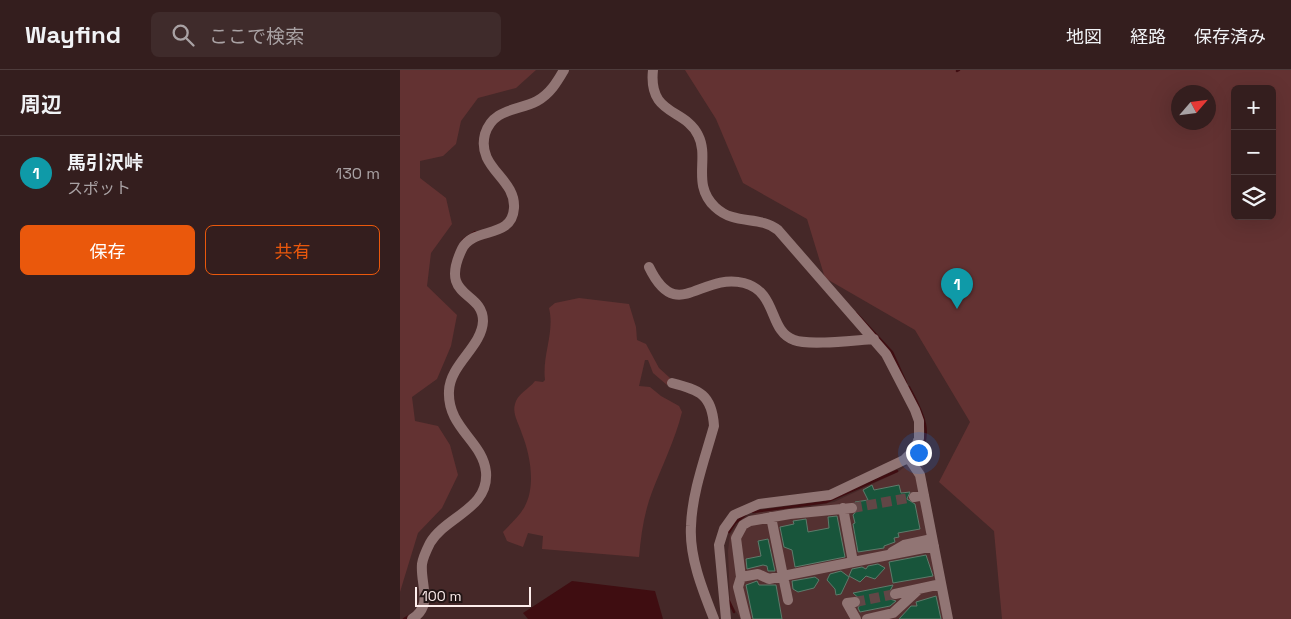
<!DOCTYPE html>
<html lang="ja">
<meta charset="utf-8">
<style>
body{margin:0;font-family:"Space Grotesk","Noto Sans JP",sans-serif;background:#3f2b2b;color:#f1f3f6}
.controls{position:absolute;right:15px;top:15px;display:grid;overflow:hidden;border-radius:8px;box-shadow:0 5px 20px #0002}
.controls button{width:45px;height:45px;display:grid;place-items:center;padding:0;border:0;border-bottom:1px solid #4e3c3c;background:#341e1e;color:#f1f3f6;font:25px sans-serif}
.compass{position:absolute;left:771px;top:15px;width:45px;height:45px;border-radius:50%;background:#341e1e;box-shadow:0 5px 20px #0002;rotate:62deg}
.scale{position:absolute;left:15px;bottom:12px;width:116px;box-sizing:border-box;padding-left:5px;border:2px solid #feeeed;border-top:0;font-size:14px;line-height:18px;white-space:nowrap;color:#feeeed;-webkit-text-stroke:4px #221515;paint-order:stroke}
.you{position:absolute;left:518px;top:382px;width:18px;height:18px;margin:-12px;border:4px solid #fff;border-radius:50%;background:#1a73e8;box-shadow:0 0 0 8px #1a73e833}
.badge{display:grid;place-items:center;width:32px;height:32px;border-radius:50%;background:#ea580c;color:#fff;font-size:16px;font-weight:700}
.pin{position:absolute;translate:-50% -41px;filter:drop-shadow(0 1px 2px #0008)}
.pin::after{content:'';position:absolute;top:26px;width:18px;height:15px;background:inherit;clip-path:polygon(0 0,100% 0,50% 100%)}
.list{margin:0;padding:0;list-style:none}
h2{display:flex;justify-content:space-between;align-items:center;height:65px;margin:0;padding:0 20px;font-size:21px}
h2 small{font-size:16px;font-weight:400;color:#a9a2a4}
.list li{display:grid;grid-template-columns:32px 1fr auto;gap:15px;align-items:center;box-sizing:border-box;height:75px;padding:0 20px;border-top:1px solid #4e3c3c}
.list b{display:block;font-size:19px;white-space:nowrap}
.list p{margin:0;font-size:16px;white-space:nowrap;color:#a9a2a4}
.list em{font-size:16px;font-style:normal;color:#a9a2a4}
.actions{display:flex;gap:10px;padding:15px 20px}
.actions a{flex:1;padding:11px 0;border:1px solid #ea580c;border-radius:8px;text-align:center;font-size:18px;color:#ea580c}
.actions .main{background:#ea580c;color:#fff}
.icon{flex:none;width:28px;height:28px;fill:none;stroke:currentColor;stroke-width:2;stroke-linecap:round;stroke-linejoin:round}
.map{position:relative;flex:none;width:891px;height:549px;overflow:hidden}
header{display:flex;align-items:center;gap:30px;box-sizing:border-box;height:70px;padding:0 25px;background:#341e1e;border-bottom:1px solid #4e3c3c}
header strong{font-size:24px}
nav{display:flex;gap:28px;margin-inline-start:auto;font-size:18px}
.search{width:350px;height:45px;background:#3f2b2b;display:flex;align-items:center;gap:12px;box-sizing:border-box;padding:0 18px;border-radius:8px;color:#a9a2a4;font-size:19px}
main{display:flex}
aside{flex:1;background:#341e1e}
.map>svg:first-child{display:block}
</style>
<header>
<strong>Wayfind</strong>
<div class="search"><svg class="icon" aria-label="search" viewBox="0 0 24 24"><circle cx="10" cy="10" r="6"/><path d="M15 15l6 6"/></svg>ここで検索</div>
<nav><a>地図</a><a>経路</a><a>保存済み</a></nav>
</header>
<main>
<aside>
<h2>周辺<small></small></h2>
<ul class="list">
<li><span class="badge" style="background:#0f9aa8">1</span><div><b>馬引沢峠</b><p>スポット</p></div><em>130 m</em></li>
</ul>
<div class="actions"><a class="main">保存</a><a>共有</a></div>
</aside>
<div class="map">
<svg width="891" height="549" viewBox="0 0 891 549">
<rect width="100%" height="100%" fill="#452828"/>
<!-- built -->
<path fill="#543131" d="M521,384L552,549H341L330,532L328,481L330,465L342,449L362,441L409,437L434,432L498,402Z"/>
<!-- green -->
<path fill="#633232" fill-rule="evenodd" d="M0,0H136L116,18L78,28L61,51L56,74L43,86L20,91V108L46,128L52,154L31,183L27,216L57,245L51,276L37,309L12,327L15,351L38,356L50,375L58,405L42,438L18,463L0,522Z
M285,0H891V549H602L594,461L539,412L570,352L515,260L425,208L407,149L343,113L316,49ZM835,19H872V146H835ZM778,22H808V52H778Z
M179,228L229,234L236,257L237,270L246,274L259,298L270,308L267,315L253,303L248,290H245L239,316L250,317L261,326L279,336L282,342C275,370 262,396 252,422C244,443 241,465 239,487L142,479L143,466L128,463L123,477L107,471L103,462C110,454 120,446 125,436C136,415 130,384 122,364C119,354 112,344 115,334C117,324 129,319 135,311L143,312L145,310C142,285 155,262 149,238L155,233Z"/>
<!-- water -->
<path fill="#3f0d11" d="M172,511L255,521L263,549H128L123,543Z"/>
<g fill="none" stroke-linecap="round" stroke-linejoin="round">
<!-- stream -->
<path stroke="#3f0d11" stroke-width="2.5" d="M557,1L559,0
M63,170L75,162
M456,243L492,282L506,313
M509,317C521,340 536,364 516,387
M353,442L426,432L497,401
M329,462L335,453L345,445
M329,531L334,542
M4,549L9,546"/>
</g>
<!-- building -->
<path fill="#18553b" stroke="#5d7b6b" d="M472,415L474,420L499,415L501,423L510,422L507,429L515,434L520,459L498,463L499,467L494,468L495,472L484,476V478L458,482L453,454L455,453L453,445L459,438L455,432L468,430L463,420Z
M437,446L445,487L395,497L392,480L384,477L380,457L394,454L393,451L406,449L408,462L429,458L428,447Z
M368,469L375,501H368L367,496L363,495L347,499L346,489L361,486L358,471Z
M526,485L533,506L493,513L489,492Z
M478,494L485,498L475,509L466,506L460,512L449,506L452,499L462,497L466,499L468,496Z
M441,501L449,507L441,524L436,525L435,519L427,510L430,504Z
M415,507L419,510L414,518L398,522L393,519L392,511Z
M357,511L359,515H376L382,549H353L346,515Z
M493,515L488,525L490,529L496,531L490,536L460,542L458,538L462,531L453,523Z
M536,526L541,549H499L511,536H517L516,532Z"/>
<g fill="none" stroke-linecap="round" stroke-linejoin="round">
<!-- minor-tunnel -->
<path stroke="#614646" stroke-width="10" stroke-dasharray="10 5" stroke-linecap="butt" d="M452,438L514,427
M455,532L495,524"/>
<!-- minor -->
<path stroke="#917574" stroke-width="10" d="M253,0C248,46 285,38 298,65C310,88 291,114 315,137C335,156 359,145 378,160L486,284L515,340L519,351V368L515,379L504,390L430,425L359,434L334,445L324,459L319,475L326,549
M249,197C277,255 300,202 344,213C378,222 368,261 394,270C409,276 456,270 474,269
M272,313C299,320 312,324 314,356C305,388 292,423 291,456C289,487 303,521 314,549
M508,387L520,405L548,549
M514,427L524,425
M443,438L453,492L534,476
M371,447L383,506L453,492
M492,482L504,475L532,469
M341,507L358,504L369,509L383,506L388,530
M495,524L541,514
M455,532L447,533L456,549
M12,549C34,535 20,515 22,494C23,487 27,479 30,473C46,446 89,439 86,402C83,371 47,358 49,321C50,294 82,277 83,251C83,220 38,229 62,179C73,156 112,170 114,138C116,108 76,98 85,64C93,38 118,41 137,31C150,24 157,12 164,0
M346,549L338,517L341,507L336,468L343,455L350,451L390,444L452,438
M467,549L493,543L519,519"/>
</g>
</svg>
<div class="controls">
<button>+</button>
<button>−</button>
<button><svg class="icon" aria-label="layers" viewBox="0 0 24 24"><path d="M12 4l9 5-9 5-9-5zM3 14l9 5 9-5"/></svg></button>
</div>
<svg class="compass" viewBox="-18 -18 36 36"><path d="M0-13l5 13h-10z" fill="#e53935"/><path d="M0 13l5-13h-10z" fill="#a9a2a4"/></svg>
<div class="scale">100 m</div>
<div class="you"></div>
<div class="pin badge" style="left:557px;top:239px;background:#0f9aa8">1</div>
</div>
</main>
